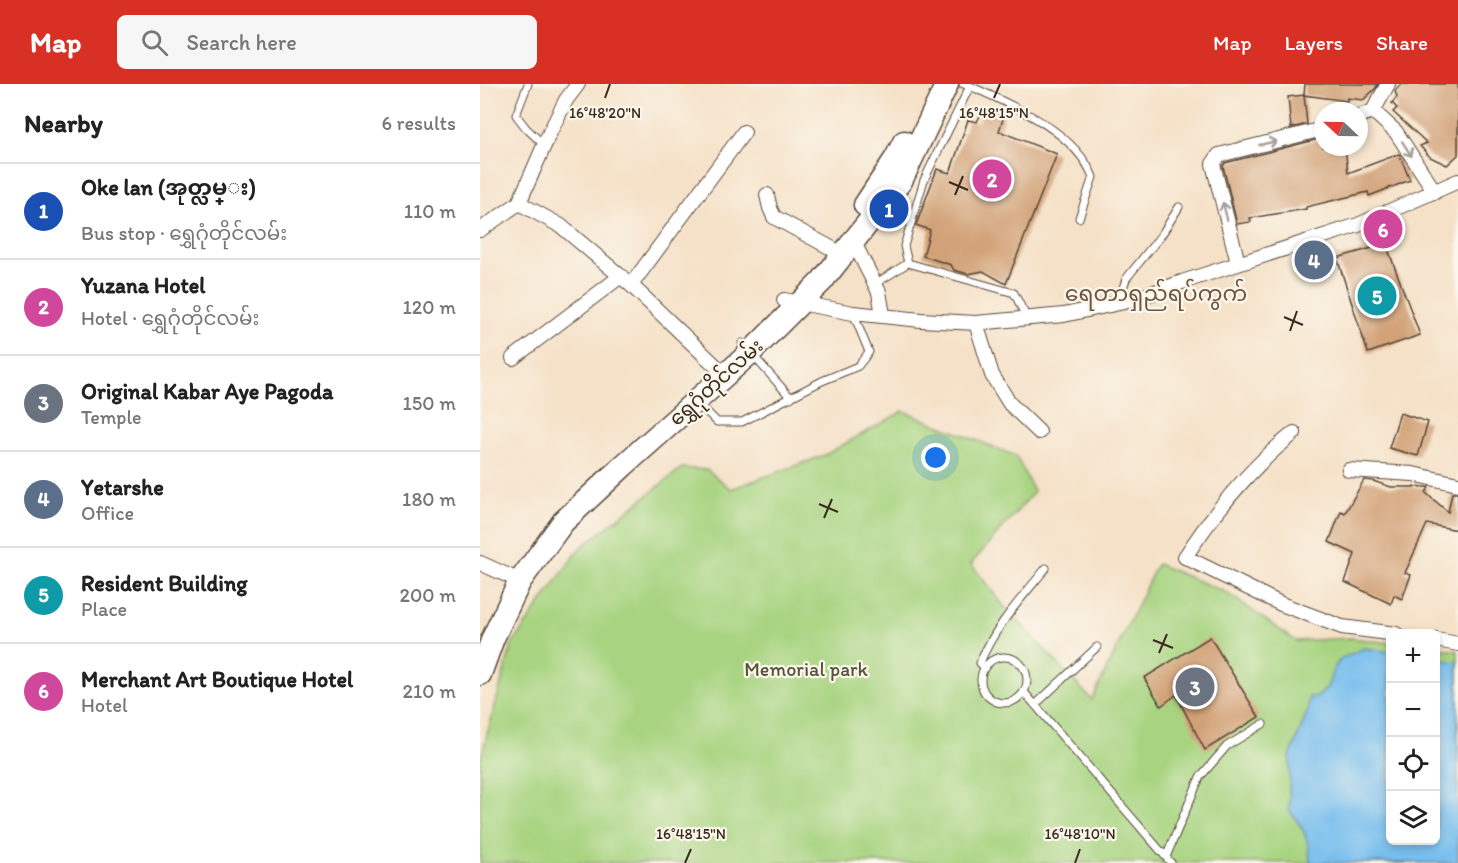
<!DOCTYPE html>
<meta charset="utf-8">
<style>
body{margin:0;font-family:Itim,"Noto Sans Myanmar",sans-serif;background:#f6f6f6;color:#222}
.controls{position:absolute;right:18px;bottom:18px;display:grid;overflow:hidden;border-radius:9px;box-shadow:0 3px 9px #0003}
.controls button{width:54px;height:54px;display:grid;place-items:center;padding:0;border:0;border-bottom:2px solid #e0e0e0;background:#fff;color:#222;font:30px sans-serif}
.compass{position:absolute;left:834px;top:18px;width:54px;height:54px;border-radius:50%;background:#fff;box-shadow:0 3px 9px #0003;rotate:292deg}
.you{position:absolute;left:456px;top:374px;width:21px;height:21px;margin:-15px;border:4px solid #fff;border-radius:50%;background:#1a73e8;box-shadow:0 0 0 9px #1a73e833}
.badge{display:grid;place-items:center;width:39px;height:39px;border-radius:50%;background:#d93025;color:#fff;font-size:20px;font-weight:700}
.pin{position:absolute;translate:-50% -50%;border:3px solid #fff;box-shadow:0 2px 6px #0006}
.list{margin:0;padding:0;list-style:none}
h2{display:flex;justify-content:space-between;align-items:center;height:78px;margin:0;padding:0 24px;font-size:26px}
h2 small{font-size:20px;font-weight:400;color:#767676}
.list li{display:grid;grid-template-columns:39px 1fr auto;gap:18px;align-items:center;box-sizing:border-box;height:96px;padding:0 24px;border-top:2px solid #e0e0e0}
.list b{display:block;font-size:22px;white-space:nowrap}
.list p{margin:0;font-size:20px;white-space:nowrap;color:#767676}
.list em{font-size:20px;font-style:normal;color:#767676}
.icon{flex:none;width:33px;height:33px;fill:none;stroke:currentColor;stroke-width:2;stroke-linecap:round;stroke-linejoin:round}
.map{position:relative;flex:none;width:978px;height:779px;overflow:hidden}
header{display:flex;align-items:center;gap:36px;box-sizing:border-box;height:84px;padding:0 30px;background:#d93025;color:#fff}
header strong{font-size:28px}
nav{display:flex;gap:33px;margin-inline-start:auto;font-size:21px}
.search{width:420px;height:54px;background:#f6f6f6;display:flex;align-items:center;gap:15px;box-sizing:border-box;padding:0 21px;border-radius:9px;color:#767676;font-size:22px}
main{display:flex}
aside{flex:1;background:#fff}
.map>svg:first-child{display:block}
</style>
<header>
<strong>Map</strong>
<div class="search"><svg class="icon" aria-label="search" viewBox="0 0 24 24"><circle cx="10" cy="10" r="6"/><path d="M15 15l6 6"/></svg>Search here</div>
<nav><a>Map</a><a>Layers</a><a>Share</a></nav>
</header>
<main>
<aside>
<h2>Nearby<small>6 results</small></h2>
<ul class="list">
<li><span class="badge" style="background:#1a4fb4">1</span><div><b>Oke lan (အုတ္လမ္း)</b><p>Bus stop · ရွှေဂုံတိုင်လမ်း</p></div><em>110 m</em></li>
<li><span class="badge" style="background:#d1479c">2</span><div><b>Yuzana Hotel</b><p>Hotel · ရွှေဂုံတိုင်လမ်း</p></div><em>120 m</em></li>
<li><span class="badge" style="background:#6b7280">3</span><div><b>Original Kabar Aye Pagoda</b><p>Temple</p></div><em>150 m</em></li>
<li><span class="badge" style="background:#5c6f8a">4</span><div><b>Yetarshe</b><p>Office</p></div><em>180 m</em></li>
<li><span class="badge" style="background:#0f9aa8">5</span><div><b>Resident Building</b><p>Place</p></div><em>200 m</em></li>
<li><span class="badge" style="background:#d1479c">6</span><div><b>Merchant Art Boutique Hotel</b><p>Hotel</p></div><em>210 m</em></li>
</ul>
</aside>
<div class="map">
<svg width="978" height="779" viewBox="0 0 978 779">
<rect width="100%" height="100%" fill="#fbf7ec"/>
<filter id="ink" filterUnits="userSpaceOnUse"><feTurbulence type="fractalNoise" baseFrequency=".0167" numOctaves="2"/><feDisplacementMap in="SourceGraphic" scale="12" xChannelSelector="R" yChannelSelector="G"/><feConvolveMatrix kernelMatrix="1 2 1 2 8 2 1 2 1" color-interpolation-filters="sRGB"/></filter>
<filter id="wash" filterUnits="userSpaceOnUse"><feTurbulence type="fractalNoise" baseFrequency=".008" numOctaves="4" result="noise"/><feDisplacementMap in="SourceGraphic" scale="24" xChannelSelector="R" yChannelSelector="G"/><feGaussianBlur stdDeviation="1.35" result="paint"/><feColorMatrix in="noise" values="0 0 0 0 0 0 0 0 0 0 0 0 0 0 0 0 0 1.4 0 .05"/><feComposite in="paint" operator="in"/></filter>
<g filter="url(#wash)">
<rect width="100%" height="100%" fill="#f5e1c7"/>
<!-- green -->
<path fill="#a8d481" stroke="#727f50" stroke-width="1.5" d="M423,327L536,372L554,408L491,480L523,521L612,616L677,480L745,508L816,557L871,554L910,559V756H956V564L978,567V779H0V676L32,560L99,465L202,384L227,386L251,405L345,371Z"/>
<!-- water -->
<path fill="#77beee" stroke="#597486" stroke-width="1.5" d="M884,564L910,568V756H956V575L978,578V779H830C829,754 824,745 809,726L810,673L828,626L829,613H838L848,602L853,586L860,575Z"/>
<g id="blocks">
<!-- building -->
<path fill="#d2a177" d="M825,0H898L895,5L883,16L867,14V17L824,11Z
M921,0H978V71L967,81L950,73L940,62L947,59L913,28L917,24L912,19L917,13L915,7Z
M824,11L827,40L811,44L808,13Z
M503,26L524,32L519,47L577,70L526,200L503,187L488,190L474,186L471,181L443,172L450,146L436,141L457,85L470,89L488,36L497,38Z
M843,54V63H865L868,89L919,70L930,96L889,112L888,108L826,123V125L770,134L771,138L757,140L743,82L745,79Z
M906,160L940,251L888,269L857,174Z
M920,329L948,338L938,372L909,364Z
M884,396L893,397L911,403H949L946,409L968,428L972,409H978V446L947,440L925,489L931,491L922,515L914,511L911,520L865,498L875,470L849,458L861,427L865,429Z
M730,553L779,633L725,666L696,611L681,622L664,594Z"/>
</g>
</g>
<g filter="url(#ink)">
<use href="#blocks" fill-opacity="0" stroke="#574537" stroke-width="1.5"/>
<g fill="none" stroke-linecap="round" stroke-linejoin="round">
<!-- service casing -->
<g stroke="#574537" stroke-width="9">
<path id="service" d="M48,0L36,31L46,44L64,61
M483,0L490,2L444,96L424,162L428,179L534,209L548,236
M490,2C532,21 595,47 613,93L599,134
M395,200L428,179
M638,219L646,195L682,150L699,123
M262,259L311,314
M219,320L237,338H262L342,297L378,282L389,268L373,229
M501 596a23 23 0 1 1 46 0a23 23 0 1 1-46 0Z
M504,583L500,579C514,543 542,514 566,484
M544,608L691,779
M555,621L617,563
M686,773L720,693L747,662L783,640"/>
</g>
<!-- minor casing -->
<g stroke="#574537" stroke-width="16">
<path id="minor" d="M893,27L916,48L955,108
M893,27L908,0
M879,32L893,27
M287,111L290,124L294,133L364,171
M39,119L70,48L86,16L98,0
M0,146L39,119L81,142L151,201L238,284L243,293
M371,153L399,208L403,231
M758,179L733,80L739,71L843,45
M151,201L264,48
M304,216L373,229L441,236L496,239L584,231L653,216L702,198L878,141L978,97
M496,239L512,291L530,320L559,348
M33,274L141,192
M814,349C771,383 735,427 705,473L801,520L862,543L916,550
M869,386L933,390L978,400
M0,479L40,497
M956,556L978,560"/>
</g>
<!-- primary casing -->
<g stroke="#574537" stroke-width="25">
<path id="primary" d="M385,121L416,74L424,58
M0,590L13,554L40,497L83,438L143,382L270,269L342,197L421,97L467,0"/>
</g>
<!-- service -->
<use href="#service" stroke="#fff" stroke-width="7"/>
<!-- minor -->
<use href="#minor" stroke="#fff" stroke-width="14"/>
<!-- primary -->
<use href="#primary" stroke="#fff" stroke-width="22"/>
</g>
<!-- one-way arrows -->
<defs><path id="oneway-shaft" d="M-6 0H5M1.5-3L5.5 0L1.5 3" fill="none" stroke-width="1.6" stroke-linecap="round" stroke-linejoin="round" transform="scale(1.5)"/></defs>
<g stroke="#a79f9a">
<use href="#oneway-shaft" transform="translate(788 59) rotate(-13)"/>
<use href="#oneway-shaft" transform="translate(927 65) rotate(57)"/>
<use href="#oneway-shaft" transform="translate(745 127) rotate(-104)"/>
</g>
</g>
<!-- ticks -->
<path fill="none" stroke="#3b2a1e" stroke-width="2" d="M125,14L130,0M514,14L520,0M469,98L488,106M475,111L483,92M804,233L823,241M810,247L817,227M339,420L358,428M344,434L352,415M673,556L693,564M679,569L687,550M205,779L211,765M595,779L600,765"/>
<g text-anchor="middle" stroke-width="4.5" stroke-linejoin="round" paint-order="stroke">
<!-- street labels -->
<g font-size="20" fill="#3b2a1e" stroke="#fbf7ec">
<text transform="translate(236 298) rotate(-42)" y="7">ရွှေဂုံတိုင်လမ်း</text>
</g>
<!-- park labels -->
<g font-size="20" fill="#565437" stroke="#fbf7ec">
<text x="326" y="592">Memorial park</text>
</g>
<!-- quarter labels -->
<g font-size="22" fill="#70543d" stroke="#fbf7ec">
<text x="676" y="217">ရေတာရှည်ရပ်ကွက်</text>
</g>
</g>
<g font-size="15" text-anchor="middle" fill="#3b2a1e" stroke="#fbf7ec" stroke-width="4.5" stroke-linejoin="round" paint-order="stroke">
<text x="125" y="34">16°48'20"N</text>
<text x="514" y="34">16°48'15"N</text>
<text x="211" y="755">16°48'15"N</text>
<text x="600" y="755">16°48'10"N</text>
</g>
</svg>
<div class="controls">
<button>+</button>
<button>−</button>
<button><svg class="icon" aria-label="locate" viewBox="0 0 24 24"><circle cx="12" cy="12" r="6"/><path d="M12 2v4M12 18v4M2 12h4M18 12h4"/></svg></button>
<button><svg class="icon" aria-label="layers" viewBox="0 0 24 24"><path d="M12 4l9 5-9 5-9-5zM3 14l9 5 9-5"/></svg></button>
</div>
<svg class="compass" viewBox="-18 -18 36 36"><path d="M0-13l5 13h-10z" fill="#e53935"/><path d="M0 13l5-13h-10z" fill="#767676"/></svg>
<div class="you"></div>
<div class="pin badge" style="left:409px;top:125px;background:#1a4fb4">1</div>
<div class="pin badge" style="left:512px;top:95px;background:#d1479c">2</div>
<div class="pin badge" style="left:715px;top:603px;background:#6b7280">3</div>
<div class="pin badge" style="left:834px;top:176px;background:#5c6f8a">4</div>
<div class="pin badge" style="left:897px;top:212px;background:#0f9aa8">5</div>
<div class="pin badge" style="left:903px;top:145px;background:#d1479c">6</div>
</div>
</main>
